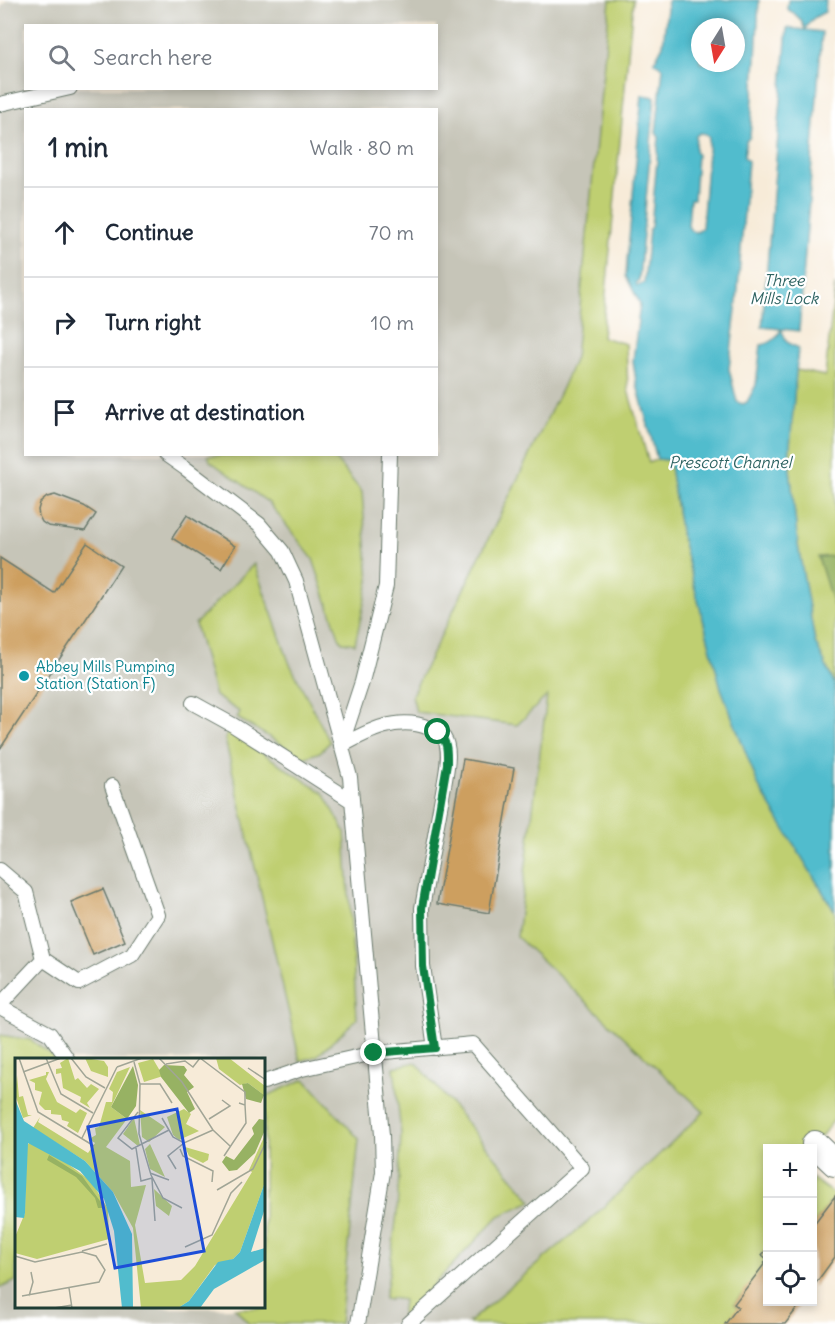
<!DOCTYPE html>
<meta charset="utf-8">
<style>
body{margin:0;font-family:Delius,sans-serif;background:#f6f6f7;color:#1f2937}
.controls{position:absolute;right:18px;bottom:18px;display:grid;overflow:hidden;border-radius:0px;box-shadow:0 3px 9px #0003}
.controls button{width:54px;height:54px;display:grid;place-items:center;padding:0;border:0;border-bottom:2px solid #e0e1e3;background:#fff;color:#1f2937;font:30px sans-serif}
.compass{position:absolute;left:691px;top:18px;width:54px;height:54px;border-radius:50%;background:#fff;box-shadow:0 3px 9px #0003;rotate:191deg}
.stop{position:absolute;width:18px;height:18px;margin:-14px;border:4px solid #0b8043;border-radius:50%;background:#fff}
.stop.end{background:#0b8043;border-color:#fff;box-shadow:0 2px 6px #0008}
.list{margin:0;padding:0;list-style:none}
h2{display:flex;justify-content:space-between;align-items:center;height:78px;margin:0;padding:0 24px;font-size:26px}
h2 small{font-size:20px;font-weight:400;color:#747a83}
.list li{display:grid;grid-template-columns:39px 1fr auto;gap:18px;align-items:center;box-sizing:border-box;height:90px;padding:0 24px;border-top:2px solid #e0e1e3}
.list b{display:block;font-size:22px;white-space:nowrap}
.list em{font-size:20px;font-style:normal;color:#747a83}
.icon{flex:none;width:33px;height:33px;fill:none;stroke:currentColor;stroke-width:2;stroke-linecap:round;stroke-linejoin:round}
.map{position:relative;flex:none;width:835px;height:1324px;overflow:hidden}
.search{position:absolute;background:#fff;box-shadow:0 3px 9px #0003;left:24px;top:24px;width:414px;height:66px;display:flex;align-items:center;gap:15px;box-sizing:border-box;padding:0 21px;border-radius:0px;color:#747a83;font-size:22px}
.panel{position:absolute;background:#fff;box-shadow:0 3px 9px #0003;left:24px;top:108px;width:414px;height:348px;border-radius:0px}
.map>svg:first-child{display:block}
</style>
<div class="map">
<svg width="835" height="1324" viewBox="0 0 835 1324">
<rect width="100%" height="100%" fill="#fff"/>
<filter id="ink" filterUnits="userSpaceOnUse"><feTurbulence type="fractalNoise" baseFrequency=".0167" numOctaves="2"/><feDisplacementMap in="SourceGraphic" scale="12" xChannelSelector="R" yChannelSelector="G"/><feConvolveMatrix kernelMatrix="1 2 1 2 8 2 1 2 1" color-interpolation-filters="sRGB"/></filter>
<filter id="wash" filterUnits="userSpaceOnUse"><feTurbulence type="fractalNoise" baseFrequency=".008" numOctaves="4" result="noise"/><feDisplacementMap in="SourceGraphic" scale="24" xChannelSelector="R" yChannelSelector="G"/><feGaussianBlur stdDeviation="1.35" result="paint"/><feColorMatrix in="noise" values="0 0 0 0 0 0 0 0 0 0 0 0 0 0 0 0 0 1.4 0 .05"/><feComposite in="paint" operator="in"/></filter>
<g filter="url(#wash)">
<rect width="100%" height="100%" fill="#f7ebd8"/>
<!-- industrial -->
<path fill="#c6c5b8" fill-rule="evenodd" d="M7,0H610L575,358L597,402L517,937L704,1112L594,1216L469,1322L470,1324H0V8ZM26,26H436V88H26ZM26,110H436V454H26ZM16,1060H264V1308H16Z"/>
<!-- green -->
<path fill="#bfcf71" stroke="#6f8652" stroke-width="1.5" d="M610,0H633L602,337L626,344L628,390L649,463L657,459L669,460L681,535L721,688L759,786L835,912V1119L812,1148H768V1248L762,1255L767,1259L765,1261L767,1264L768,1302H773L775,1303L767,1314L741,1295L734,1304L747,1315L725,1324H470L469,1322L594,1216L704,1112L517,937L547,696L517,725L416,712L412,695L562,388L575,358Z
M835,285V685L815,642L798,545L789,459L796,370L825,376Z
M208,455H332L362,492L369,581L355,644L342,642L339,637L313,559L269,503L210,461Z
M254,564L289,662L330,742L320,752L304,758L237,718L240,712L215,696L195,624Z
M229,731L324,793L345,832L357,1019L317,1056L300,1061L225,739Z
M0,1035L31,1040L54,1057L56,1060H16V1281L0,1288Z
M416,1062L532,1201L499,1216L401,1319L403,1300L390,1298V1300L384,1299L388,1280L397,1213L401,1134L394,1067Z
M305,1079L359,1139L340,1324H249L235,1308H264V1097Z
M812,1178L835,1195V1208L829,1204L813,1225Z"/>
<!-- forest -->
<path fill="#97b263" stroke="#5b784c" stroke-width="1.5" d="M835,556V611L818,557Z"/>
<!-- water -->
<path fill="#51bccd" stroke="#387c80" stroke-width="1.5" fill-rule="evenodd" d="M668,0H759L756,59L750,137L746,141L744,157L748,161L737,301L729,369L737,402L743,404L747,402L756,385L761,345C771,343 777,339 781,329L762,327L787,28L805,30C802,19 796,14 787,9L788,0H826L825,12C816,16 809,20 805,30L822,32L799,331L781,329L787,342L798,348L789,459L798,545L815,642L835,685V912L759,787L721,688L681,535L669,460L657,459L636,381L633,361L640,304L626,276L627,261L642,95L655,97L639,280L636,282L637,286L644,283L649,229L651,227L659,137L656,133L663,68L654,62L663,45ZM700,27H736V63H700ZM700,133L706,134L709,138L702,228C699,232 696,233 691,231L688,226L690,199H694L697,155L695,150L696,136Z"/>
<g id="blocks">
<!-- building -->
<path fill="#cd9f5f" d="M55,495L84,506L96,514L85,531L48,526L42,522L39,516L38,510L40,503L47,497Z
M187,515L235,546L221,569L172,538Z
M87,543L121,566L0,749V558L54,593Z
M463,759L514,768L489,913L437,904Z
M103,889L125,941L93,955L71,902Z
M835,1196V1257L813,1287V1225Z
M768,1248V1302H802L785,1324H725L738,1307L734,1304L766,1262H765L767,1259L762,1255Z"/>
</g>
</g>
<g filter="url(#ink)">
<use href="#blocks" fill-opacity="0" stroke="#6b7a6d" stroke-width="1.5"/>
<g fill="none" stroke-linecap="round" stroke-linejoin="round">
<!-- lane casing -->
<g stroke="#6b7a6d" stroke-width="16">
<path id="lane" d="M0,104L70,88
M165,454L185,468L259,524L282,551L296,581L350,777L382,1135L383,1172L358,1324
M193,703L233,725L352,801
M341,746C368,731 398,715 429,728C435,730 441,733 444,738C451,749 447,768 445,780L422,908L423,966L435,1048
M341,746L362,682L386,586L390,454
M0,870L26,892L43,959
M0,1005L43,959L79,983L132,955L158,915L112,786
M0,1007L50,1034L68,1060
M264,1082L302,1069L374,1053L473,1044L582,1168L408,1324"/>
</g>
<!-- street casing -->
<g stroke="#6b7a6d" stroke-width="28">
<path id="street" d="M815,1144L835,1163"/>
</g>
<!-- lane -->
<use href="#lane" stroke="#fff" stroke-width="14"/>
<!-- street -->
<use href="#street" stroke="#fff" stroke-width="26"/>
</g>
</g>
<g fill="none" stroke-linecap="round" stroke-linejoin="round" filter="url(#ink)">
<!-- route -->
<path stroke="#0b8043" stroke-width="8" d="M374,1053L435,1048L423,966L422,908L447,764C447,749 448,743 438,732"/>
</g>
<!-- markers -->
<circle fill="#0f9aa8" stroke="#fff" stroke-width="2" cx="24" cy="676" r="6"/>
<g text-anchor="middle" stroke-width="4.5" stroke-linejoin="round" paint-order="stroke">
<!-- culture labels -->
<g font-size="15" fill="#0d838f" stroke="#fff" text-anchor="start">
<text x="36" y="672">Abbey Mills Pumping<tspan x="36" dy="17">Station (Station F)</tspan></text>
</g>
<!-- water labels -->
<g font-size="16" font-style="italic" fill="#2e6362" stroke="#fff">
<text x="784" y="286">Three<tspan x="784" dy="18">Mills Lock</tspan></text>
<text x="730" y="468">Prescott Channel</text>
</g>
</g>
<!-- overview -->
<g transform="translate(15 1058)">
<rect width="250" height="250" fill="#f7ebd8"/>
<path d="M53,0L60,22L63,20L72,30L76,26L84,31L72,45L75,50L65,44L66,39L48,30L46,15L41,16V11L47,10L45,5ZM70,0L89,3L93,9V19L76,13ZM201,0H214L250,28V38L233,25L225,27L204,11ZM138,1L148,18L129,24L123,5ZM115,9L96,49L112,61L91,89L115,103L116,129L131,127L120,167L130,225L166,222L180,208L237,114L234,112L250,77V124L225,194L218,201L200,207L174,243L163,250H126L118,170L98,134L70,103L18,70L25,59L23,64L73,95L80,85L74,81L81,77L80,70L84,69L91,44H97L98,34L94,31L102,14ZM31,14H34L31,21L42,44L61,55L65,51L72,55L63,75L52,68L54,64L47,62L46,57L36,56V52H30L24,46L27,34L20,32V25L14,22L31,17ZM2,17L4,39L8,38L13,57H17L8,60L0,36ZM169,51L176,56L171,66L184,73L164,82L158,77L152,59ZM125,52L150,69L134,84L127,79ZM119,60L125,87L123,88L108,76ZM15,84L45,100L76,123L93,151L94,181L22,201L0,195V179L10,155L11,88ZM135,86L150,119L135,111L130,91ZM170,89L194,96L193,102L188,105L174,98ZM139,131L157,148L154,158L141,148Z" fill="#bfcf71"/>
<path d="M149,7L169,8L172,12L169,17L179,29L172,34L180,51L174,55L146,19L144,12ZM118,8L123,27L121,48L112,61L96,49ZM233,25L249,37L246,45L231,41L227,26ZM244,61L250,62V72L240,95L222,112L214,113L207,104L211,98L219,102L239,76L237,70ZM34,97L67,118L90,150H83L80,140L61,119L32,102Z" fill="#97b263"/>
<path d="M0,41L9,63L70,103L98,134L117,176L118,250H107L99,173L89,141L65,113L13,85L10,155L9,160L0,159ZM250,124V150L236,194L250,190V202L199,231L185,250H163L174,243L203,204L218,201L225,194Z" fill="#51bccd"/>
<path fill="none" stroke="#a1a596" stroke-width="1.5" d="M4,0L23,54L79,88M31,0L46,36L78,55M56,0L71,19L90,30M144,0L167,24L198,72L215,88M119,4L125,26L124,76L136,117L148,140L167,150M151,6L170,3L178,9L185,0L230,34V47M102,9L127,0M233,10L251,22M8,14L46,0M125,26H145L157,45M123,54L103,80L117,91L154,72M147,60L158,79L169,85L198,72M194,61L215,48L207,42M67,80L102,9M121,90L126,123L137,120M165,91L168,98L198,113L197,124M209,98L231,65L230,47L224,45M161,111L153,98L169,85M135,115L154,122M137,121L140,163M202,132L238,111L251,84M170,189L197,177L216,135L227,124M67,193L92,186M0,198L20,204L67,194L81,198L90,212L84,224L7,238M54,230L57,250M14,238L18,224L16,214M39,250L57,247"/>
<path fill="#1d4ed8" fill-opacity="0.15" stroke="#1d4ed8" stroke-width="3" d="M162,51L189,193L100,210L73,69Z"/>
<rect width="250" height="250" fill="none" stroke="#1f3d34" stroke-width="3"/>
</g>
</svg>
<div class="controls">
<button>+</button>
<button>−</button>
<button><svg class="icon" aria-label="locate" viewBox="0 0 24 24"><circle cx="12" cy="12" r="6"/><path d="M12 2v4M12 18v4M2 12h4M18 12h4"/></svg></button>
</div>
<svg class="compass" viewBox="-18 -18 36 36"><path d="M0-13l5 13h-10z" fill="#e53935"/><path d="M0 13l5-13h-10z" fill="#747a83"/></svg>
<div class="stop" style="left:438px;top:732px"></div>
<div class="stop end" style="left:374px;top:1053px"></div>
<div class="search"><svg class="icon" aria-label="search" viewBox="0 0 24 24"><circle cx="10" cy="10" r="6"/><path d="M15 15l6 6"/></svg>Search here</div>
<section class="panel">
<h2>1 min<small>Walk · 80 m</small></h2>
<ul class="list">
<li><svg class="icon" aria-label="ahead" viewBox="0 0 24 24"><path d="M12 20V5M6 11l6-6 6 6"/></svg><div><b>Continue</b></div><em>70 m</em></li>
<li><svg class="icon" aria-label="right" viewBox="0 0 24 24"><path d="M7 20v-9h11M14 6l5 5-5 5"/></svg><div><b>Turn right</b></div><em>10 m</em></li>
<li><svg class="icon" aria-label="arrive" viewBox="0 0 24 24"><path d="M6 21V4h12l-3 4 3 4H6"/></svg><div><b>Arrive at destination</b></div></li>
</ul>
</section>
</div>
